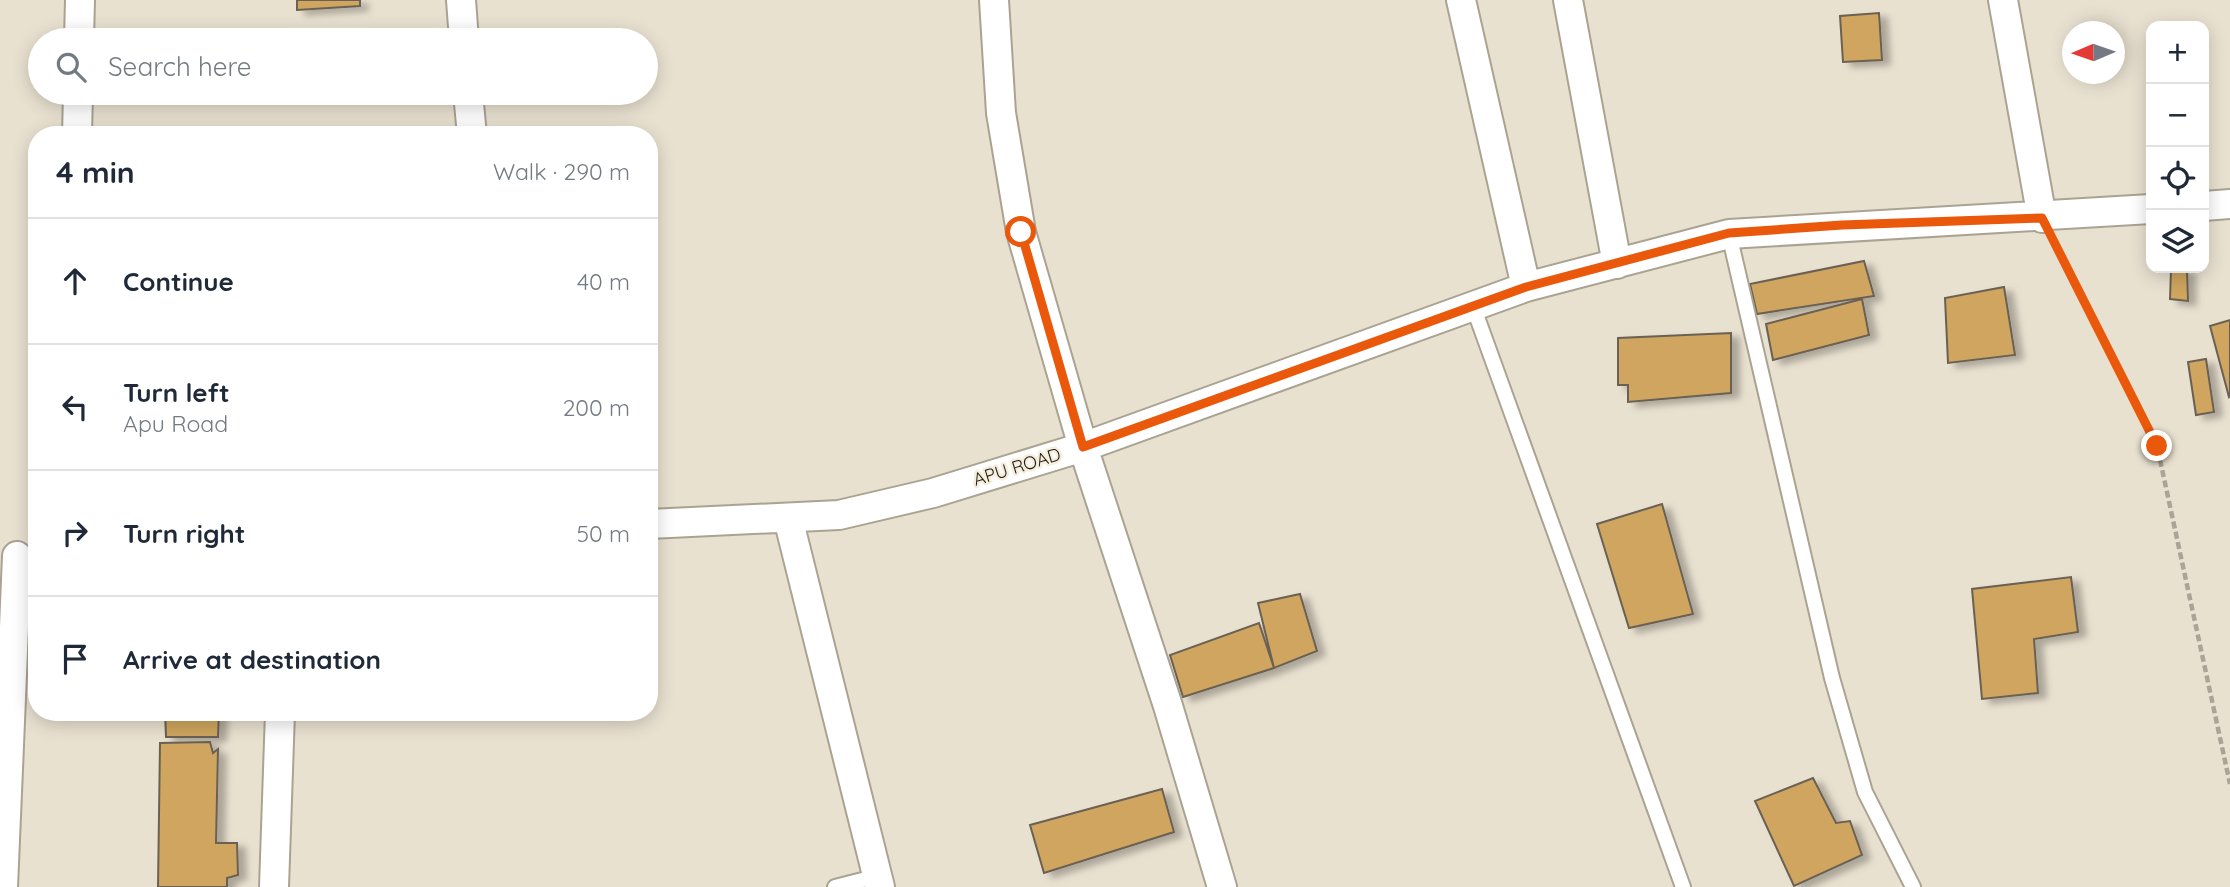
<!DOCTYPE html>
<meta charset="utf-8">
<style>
body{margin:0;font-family:Quicksand,sans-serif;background:#f6f6f7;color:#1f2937}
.controls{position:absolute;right:21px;top:21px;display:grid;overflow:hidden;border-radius:14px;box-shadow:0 4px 18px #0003}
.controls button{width:63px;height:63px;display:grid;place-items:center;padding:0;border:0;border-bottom:2px solid #e0e1e3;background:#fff;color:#1f2937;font:35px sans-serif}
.compass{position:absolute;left:2062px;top:21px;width:63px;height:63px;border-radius:50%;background:#fff;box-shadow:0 4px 18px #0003;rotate:268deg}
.stop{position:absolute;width:21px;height:21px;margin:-16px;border:5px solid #ea580c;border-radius:50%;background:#fff}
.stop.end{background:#ea580c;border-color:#fff;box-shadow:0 2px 7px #0008}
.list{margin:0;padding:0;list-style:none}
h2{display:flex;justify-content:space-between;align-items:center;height:91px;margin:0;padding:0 28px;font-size:30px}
h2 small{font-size:23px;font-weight:400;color:#747a83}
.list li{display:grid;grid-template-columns:46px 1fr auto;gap:21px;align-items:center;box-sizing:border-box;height:126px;padding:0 28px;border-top:2px solid #e0e1e3}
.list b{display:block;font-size:26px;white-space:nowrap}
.list p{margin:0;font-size:23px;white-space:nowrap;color:#747a83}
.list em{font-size:23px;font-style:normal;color:#747a83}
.icon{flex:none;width:38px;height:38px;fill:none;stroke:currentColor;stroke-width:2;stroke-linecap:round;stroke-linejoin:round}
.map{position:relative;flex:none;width:2230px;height:887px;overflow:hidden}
.search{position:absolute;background:#fff;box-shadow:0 4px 18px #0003;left:28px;top:28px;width:630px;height:77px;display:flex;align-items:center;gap:18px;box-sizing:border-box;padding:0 24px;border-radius:38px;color:#747a83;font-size:26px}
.panel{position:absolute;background:#fff;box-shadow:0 4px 18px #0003;left:28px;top:126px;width:630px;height:595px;border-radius:28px}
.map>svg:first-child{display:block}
</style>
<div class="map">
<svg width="2230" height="887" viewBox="0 0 2230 887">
<defs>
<filter id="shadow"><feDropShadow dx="8" dy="4.5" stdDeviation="3.5" flood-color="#0004"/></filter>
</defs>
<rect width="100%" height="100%" fill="#e9e1d0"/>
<!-- building -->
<path fill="#cfa55f" stroke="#6a6153" stroke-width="2" filter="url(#shadow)" d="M297,0H360V6L297,10Z
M1879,13L1882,60L1843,62L1840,16Z
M1864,261L1874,296L1757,314L1750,284Z
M2171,269L2187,270L2188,301L2170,299Z
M2004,287L2015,355L1948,363L1945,298Z
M1862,299L1869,335L1773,360L1766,324Z
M2230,320V396L2229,397L2210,326Z
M1731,333V393L1628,402V385H1618V338Z
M2206,359L2214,412L2196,415L2188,362Z
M1662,504L1693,614L1629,628L1597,524Z
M2071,577L2078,632L2034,639L2038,693L1982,699L1972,589Z
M1300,594L1317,651L1274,668L1258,603Z
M1259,623L1274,668L1183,697L1170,655Z
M165,712H219L218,737H166Z
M210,742L213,753L218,749L216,843H237L238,875L227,878V887H158L160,743Z
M1813,778L1836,823L1850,821L1862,855L1794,886L1755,801Z
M1162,789L1174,832L1044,873L1030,825Z"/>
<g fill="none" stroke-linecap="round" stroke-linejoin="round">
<!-- service casing -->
<g stroke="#aaa392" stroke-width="18">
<path id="service" d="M1729,234L1832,678L1865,792L1913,887
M1473,306L1683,887
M835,887L878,876"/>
</g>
<!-- minor casing -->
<g stroke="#aaa392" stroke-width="32">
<path id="minor" d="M461,0L464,40
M994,0L1001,113L1021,232L1083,447L1168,706L1222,887
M1461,0L1526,287
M1568,0L1617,264
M2003,0L2042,218
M79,40L80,0
M468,93L472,135
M77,135L78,93
M2204,206L2230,204
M788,518L880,887
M649,524L839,515L933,493L1083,447L1526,287L1729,234L2151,209
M3,887L17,556
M274,887L280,712"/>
</g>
<!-- path -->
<path stroke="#aaa396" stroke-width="4.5" stroke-dasharray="7 3.5" stroke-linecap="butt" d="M2055,243L2157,446L2230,784"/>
<!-- service -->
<use href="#service" stroke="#fff" stroke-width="14"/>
<!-- minor -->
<use href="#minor" stroke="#fff" stroke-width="28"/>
</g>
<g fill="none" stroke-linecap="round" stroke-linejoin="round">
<!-- route -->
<path stroke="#ea580c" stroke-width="9" d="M1021,232L1083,447L1526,287L1729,233L1842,225L2042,218L2157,446"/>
</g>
<g text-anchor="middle" stroke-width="5" stroke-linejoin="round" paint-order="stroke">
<!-- street labels -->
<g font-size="18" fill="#1d1a14" stroke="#f6eedd">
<text transform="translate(1017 467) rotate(-17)" y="6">APU ROAD</text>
</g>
</g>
</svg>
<div class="controls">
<button>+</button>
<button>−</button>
<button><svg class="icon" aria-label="locate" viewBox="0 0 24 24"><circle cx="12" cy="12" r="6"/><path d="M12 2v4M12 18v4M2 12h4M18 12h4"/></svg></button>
<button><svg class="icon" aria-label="layers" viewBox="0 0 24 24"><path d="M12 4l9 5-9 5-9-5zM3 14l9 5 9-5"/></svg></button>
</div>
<svg class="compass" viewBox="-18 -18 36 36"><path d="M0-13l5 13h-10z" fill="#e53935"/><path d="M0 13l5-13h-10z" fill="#747a83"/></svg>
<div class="stop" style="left:1021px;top:232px"></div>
<div class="stop end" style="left:2157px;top:446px"></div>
<div class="search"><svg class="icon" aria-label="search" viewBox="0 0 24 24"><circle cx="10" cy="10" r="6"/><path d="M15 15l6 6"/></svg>Search here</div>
<section class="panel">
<h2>4 min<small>Walk · 290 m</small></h2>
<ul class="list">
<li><svg class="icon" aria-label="ahead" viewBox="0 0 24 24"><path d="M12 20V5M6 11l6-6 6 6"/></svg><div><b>Continue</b></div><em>40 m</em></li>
<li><svg class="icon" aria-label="left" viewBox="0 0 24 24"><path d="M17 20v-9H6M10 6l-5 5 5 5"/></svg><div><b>Turn left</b><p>Apu Road</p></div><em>200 m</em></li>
<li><svg class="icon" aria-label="right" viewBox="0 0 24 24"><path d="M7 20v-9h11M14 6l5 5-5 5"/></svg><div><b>Turn right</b></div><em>50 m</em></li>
<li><svg class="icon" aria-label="arrive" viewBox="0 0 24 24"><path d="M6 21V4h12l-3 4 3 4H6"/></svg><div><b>Arrive at destination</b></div></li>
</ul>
</section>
</div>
